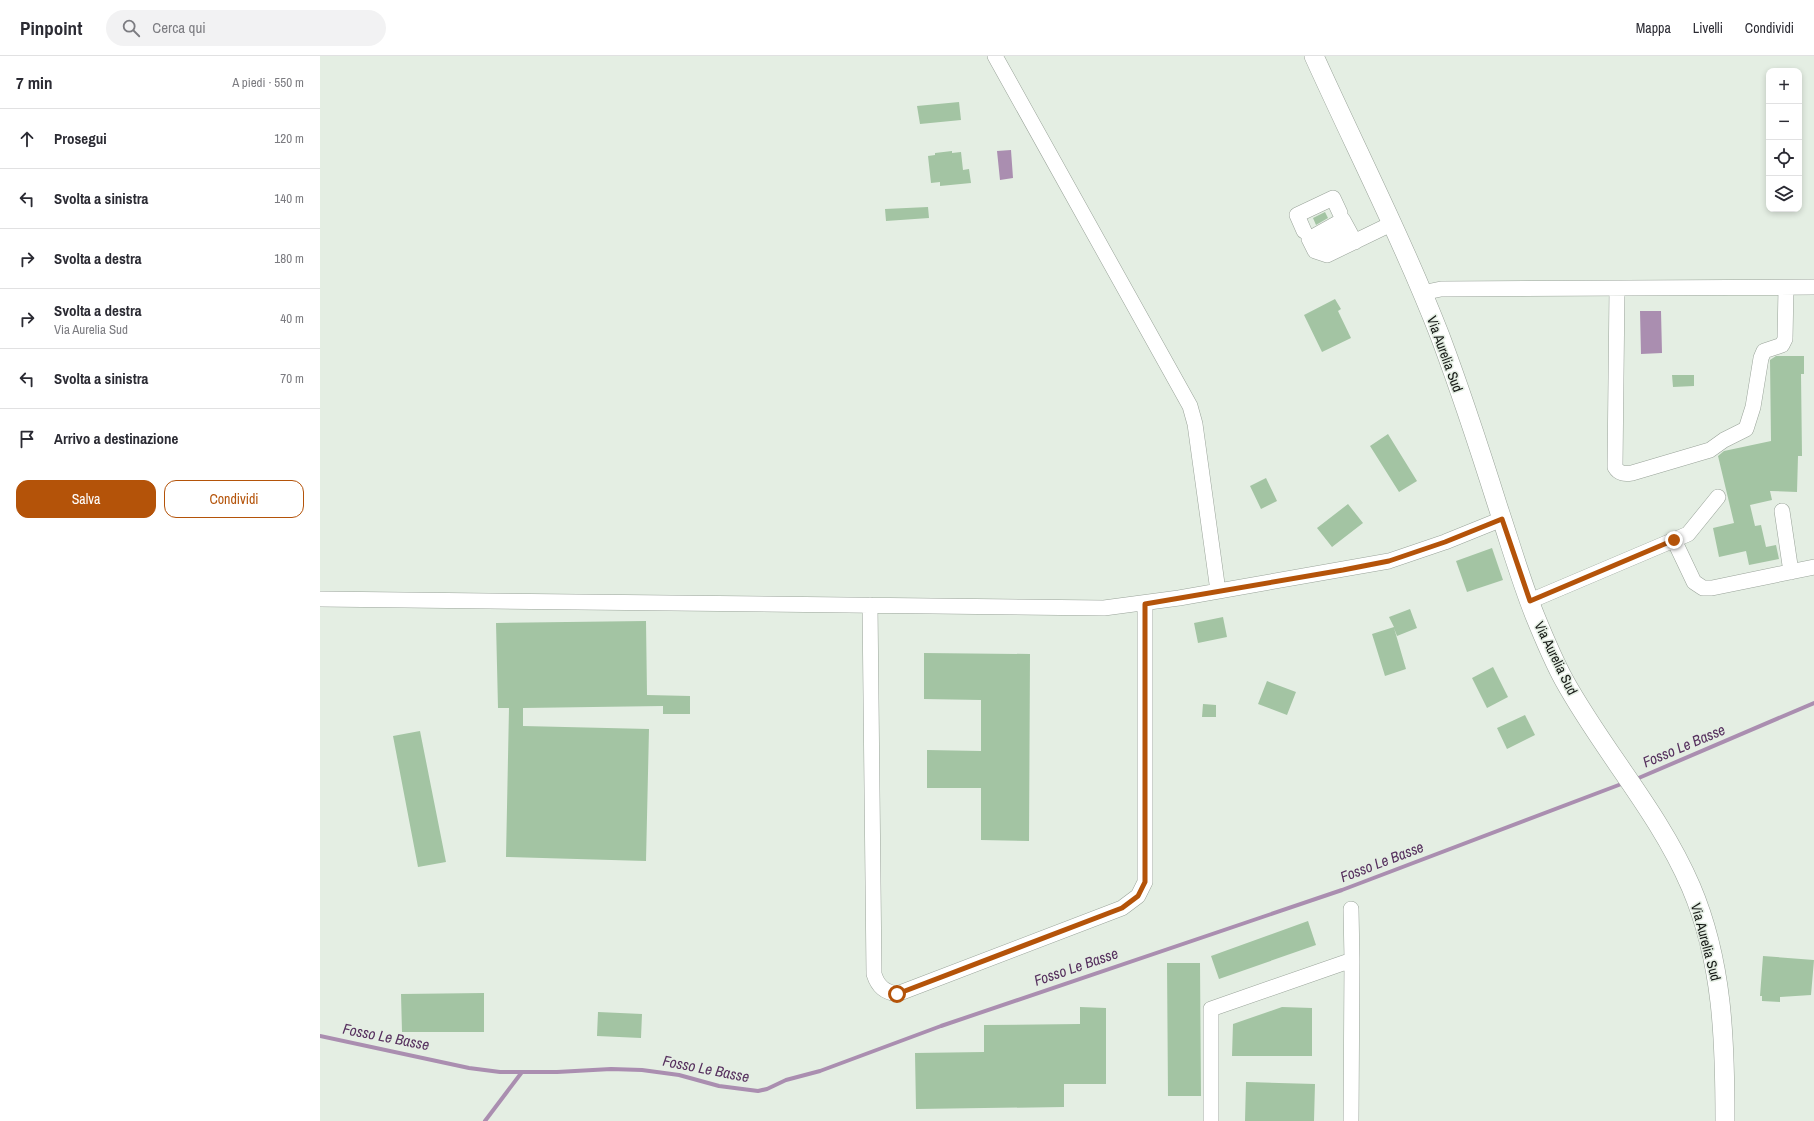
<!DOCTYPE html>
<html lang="it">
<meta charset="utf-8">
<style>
body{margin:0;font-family:"Archivo Narrow",sans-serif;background:#f2f2f3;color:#2b2b33}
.controls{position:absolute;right:12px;top:12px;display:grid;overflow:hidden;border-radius:8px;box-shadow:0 2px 6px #0003}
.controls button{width:36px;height:36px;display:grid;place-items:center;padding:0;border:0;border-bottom:1px solid #e1e1e2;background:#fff;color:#2b2b33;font:20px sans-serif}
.stop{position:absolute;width:12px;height:12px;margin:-9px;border:3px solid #b45309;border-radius:50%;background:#fff}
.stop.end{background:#b45309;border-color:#fff;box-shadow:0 1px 4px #0008}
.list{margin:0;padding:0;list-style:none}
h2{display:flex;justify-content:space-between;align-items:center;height:52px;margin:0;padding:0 16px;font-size:17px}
h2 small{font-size:13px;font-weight:400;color:#7c7c81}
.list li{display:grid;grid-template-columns:26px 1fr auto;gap:12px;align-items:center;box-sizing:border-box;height:60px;padding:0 16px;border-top:1px solid #e1e1e2}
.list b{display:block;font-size:15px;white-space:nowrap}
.list p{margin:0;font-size:13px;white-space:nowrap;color:#7c7c81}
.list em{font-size:13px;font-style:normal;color:#7c7c81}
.actions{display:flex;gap:8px;padding:12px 16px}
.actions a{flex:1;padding:9px 0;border:1px solid #b45309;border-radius:12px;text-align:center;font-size:14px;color:#b45309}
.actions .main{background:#b45309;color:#fff}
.icon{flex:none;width:22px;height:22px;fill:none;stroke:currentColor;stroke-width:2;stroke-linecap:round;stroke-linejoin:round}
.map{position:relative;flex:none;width:1494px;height:1065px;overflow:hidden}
header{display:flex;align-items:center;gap:24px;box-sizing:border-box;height:56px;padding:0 20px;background:#fff;border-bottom:1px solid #e1e1e2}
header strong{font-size:19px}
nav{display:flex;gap:22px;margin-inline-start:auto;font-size:14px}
.search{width:280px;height:36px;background:#f2f2f3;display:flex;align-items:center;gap:10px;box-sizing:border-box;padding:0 14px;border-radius:22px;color:#7c7c81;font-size:15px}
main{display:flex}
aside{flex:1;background:#fff}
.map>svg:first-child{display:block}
</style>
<header>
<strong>Pinpoint</strong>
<div class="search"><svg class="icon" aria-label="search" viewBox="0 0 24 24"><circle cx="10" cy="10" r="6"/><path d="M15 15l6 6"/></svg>Cerca qui</div>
<nav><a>Mappa</a><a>Livelli</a><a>Condividi</a></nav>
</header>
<main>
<aside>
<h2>7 min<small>A piedi · 550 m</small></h2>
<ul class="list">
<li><svg class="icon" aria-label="ahead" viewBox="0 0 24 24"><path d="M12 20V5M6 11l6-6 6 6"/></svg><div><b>Prosegui</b></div><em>120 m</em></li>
<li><svg class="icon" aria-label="left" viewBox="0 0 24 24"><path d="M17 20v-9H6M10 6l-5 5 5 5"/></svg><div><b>Svolta a sinistra</b></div><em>140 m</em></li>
<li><svg class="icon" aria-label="right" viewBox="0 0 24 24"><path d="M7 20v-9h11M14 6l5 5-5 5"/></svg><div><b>Svolta a destra</b></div><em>180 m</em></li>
<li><svg class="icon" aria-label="right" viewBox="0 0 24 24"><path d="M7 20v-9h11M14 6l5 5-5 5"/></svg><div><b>Svolta a destra</b><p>Via Aurelia Sud</p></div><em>40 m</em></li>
<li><svg class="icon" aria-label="left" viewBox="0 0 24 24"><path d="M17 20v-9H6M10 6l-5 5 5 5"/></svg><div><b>Svolta a sinistra</b></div><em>70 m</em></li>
<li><svg class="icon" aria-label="arrive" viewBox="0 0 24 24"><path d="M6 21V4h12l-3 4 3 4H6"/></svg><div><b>Arrivo a destinazione</b></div></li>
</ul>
<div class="actions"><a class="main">Salva</a><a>Condividi</a></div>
</aside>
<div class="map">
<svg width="1494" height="1065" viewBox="0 0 1494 1065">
<rect width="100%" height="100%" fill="#e4eee3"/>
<!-- water -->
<path fill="#aa8eb0" d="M691,94L693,122L680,124L677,95Z
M1320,255H1341L1342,297L1321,298Z"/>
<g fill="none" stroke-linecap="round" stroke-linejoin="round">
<!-- stream -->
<path stroke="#aa8eb0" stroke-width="4" d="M1314,724L1494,647
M0,980L149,1012L180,1016H237L291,1013L322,1014L359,1019L399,1030L438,1035L447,1033L466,1024L500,1015L621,970L1022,834L1304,727
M165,1065L202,1016"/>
</g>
<!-- building -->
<path fill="#a3c4a3" d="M639,46L641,64L600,68L597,50Z
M632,95V97L641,96L643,114L649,113L651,127L620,130V126L611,127L608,100L615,99V97Z
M608,151L609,162L566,165L565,153Z
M1005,156L1008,162L996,169L993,162Z
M1015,243L1021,253L1018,255L1031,282L1002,296L984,259Z
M1456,300H1484V318H1481L1482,400H1478L1477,436L1450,435L1452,444L1430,449L1435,470L1441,469L1446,491L1456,489L1459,503L1429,509L1426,495L1399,501L1393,472L1414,467L1398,400L1404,395L1451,385L1450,304Z
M1352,319H1374V330L1353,331Z
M1068,378L1097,425L1079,436L1050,390Z
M946,422L957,445L941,453L930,430Z
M1028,448L1043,467L1012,491L997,472Z
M1172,492L1183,524L1147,536L1136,505Z
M1090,553L1097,572L1077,580L1074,572L1086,613L1065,620L1052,578L1074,571L1069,561Z
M903,561L907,581L878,587L874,567Z
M326,565L327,639L370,640V658H343V650L203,652V670L329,673L326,805L186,801L189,652H178L176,567Z
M604,597L710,598L709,785L661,784V732H607V694L661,695V644L604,643Z
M1173,611L1188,641L1167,652L1152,622Z
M947,625L976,636L967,659L938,648Z
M883,648L896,649V661H882Z
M1205,659L1215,679L1187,693L1177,672Z
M100,675L126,806L98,811L73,680Z
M988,865L996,889L899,923L891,900Z
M1443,900L1494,904L1491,939L1460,941V946L1442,945V940H1440Z
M847,907H880L881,1040H848Z
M164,937V976H82L81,938Z
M760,951L786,952V1028H744V1051L596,1053L595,997L664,996V969L760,968Z
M962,951L992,952V1000H912L913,968Z
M278,956L322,958L321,982L277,980Z
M926,1026L995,1028L994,1065H925Z"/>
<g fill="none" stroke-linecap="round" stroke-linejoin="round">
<!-- minor casing -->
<g stroke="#99a399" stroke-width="16">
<path id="minor" d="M675,0L870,350L875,368L898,535
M984,175L977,159L1013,142L1020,157
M1035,186L1023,164L989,183L995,195L1007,199L1071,168
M994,192L1029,175
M1297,233L1295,411C1299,418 1305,418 1312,417L1390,394L1404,384L1426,373L1433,351L1441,302L1444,295L1462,289L1465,283L1466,232
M1102,237L1121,233L1494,231
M1462,455L1471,516
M1354,484L1374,526L1383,532H1392L1494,511
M0,543L784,552L859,542L1069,505L1125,486L1182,463
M1210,545L1368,478L1398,441
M550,549L554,918C558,931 565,936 577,938L802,852L818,840L825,826V548
M1031,853L1032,904
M891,1065V953L1032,904L1031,1065"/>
</g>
<!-- major casing -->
<g stroke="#99a399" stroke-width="20">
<path id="major" d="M994,0C1036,93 1083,185 1120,280C1141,336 1160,394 1178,451C1190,487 1201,525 1215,560C1224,582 1233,604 1244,624C1283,695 1339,756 1371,831C1403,906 1405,985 1405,1065"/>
</g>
<!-- minor -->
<use href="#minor" stroke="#fff" stroke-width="15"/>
<!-- major -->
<use href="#major" stroke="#fff" stroke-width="19"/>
</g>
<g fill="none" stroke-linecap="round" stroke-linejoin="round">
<!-- route -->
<path stroke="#b45309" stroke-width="5" d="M577,938L802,852L818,840L825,826V548L1023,514L1069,505L1125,486L1182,463L1210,545L1354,484"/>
</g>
<g text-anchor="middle" stroke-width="3" stroke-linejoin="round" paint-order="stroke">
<!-- street labels -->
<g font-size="14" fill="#151815" stroke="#e4eee3">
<text transform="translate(1125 298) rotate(70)" y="5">Via Aurelia Sud</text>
<text transform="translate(1236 602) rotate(64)" y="5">Via Aurelia Sud</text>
<text transform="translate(1386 886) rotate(75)" y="5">Via Aurelia Sud</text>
</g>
<!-- water labels -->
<g font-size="15" font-style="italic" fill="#56305e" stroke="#e4eee3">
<text transform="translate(1364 690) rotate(-23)" y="5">Fosso Le Basse</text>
<text transform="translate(1062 806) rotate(-21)" y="5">Fosso Le Basse</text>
<text transform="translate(756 911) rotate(-19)" y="5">Fosso Le Basse</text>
<text transform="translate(66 981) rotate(11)" y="5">Fosso Le Basse</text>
<text transform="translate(386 1013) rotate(11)" y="5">Fosso Le Basse</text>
</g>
</g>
</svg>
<div class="controls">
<button>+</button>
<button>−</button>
<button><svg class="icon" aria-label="locate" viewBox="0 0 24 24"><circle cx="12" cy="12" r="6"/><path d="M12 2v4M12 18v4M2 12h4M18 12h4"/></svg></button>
<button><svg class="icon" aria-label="layers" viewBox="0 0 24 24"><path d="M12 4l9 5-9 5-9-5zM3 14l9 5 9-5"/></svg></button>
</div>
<div class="stop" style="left:577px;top:938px"></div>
<div class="stop end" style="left:1354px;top:484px"></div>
</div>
</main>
